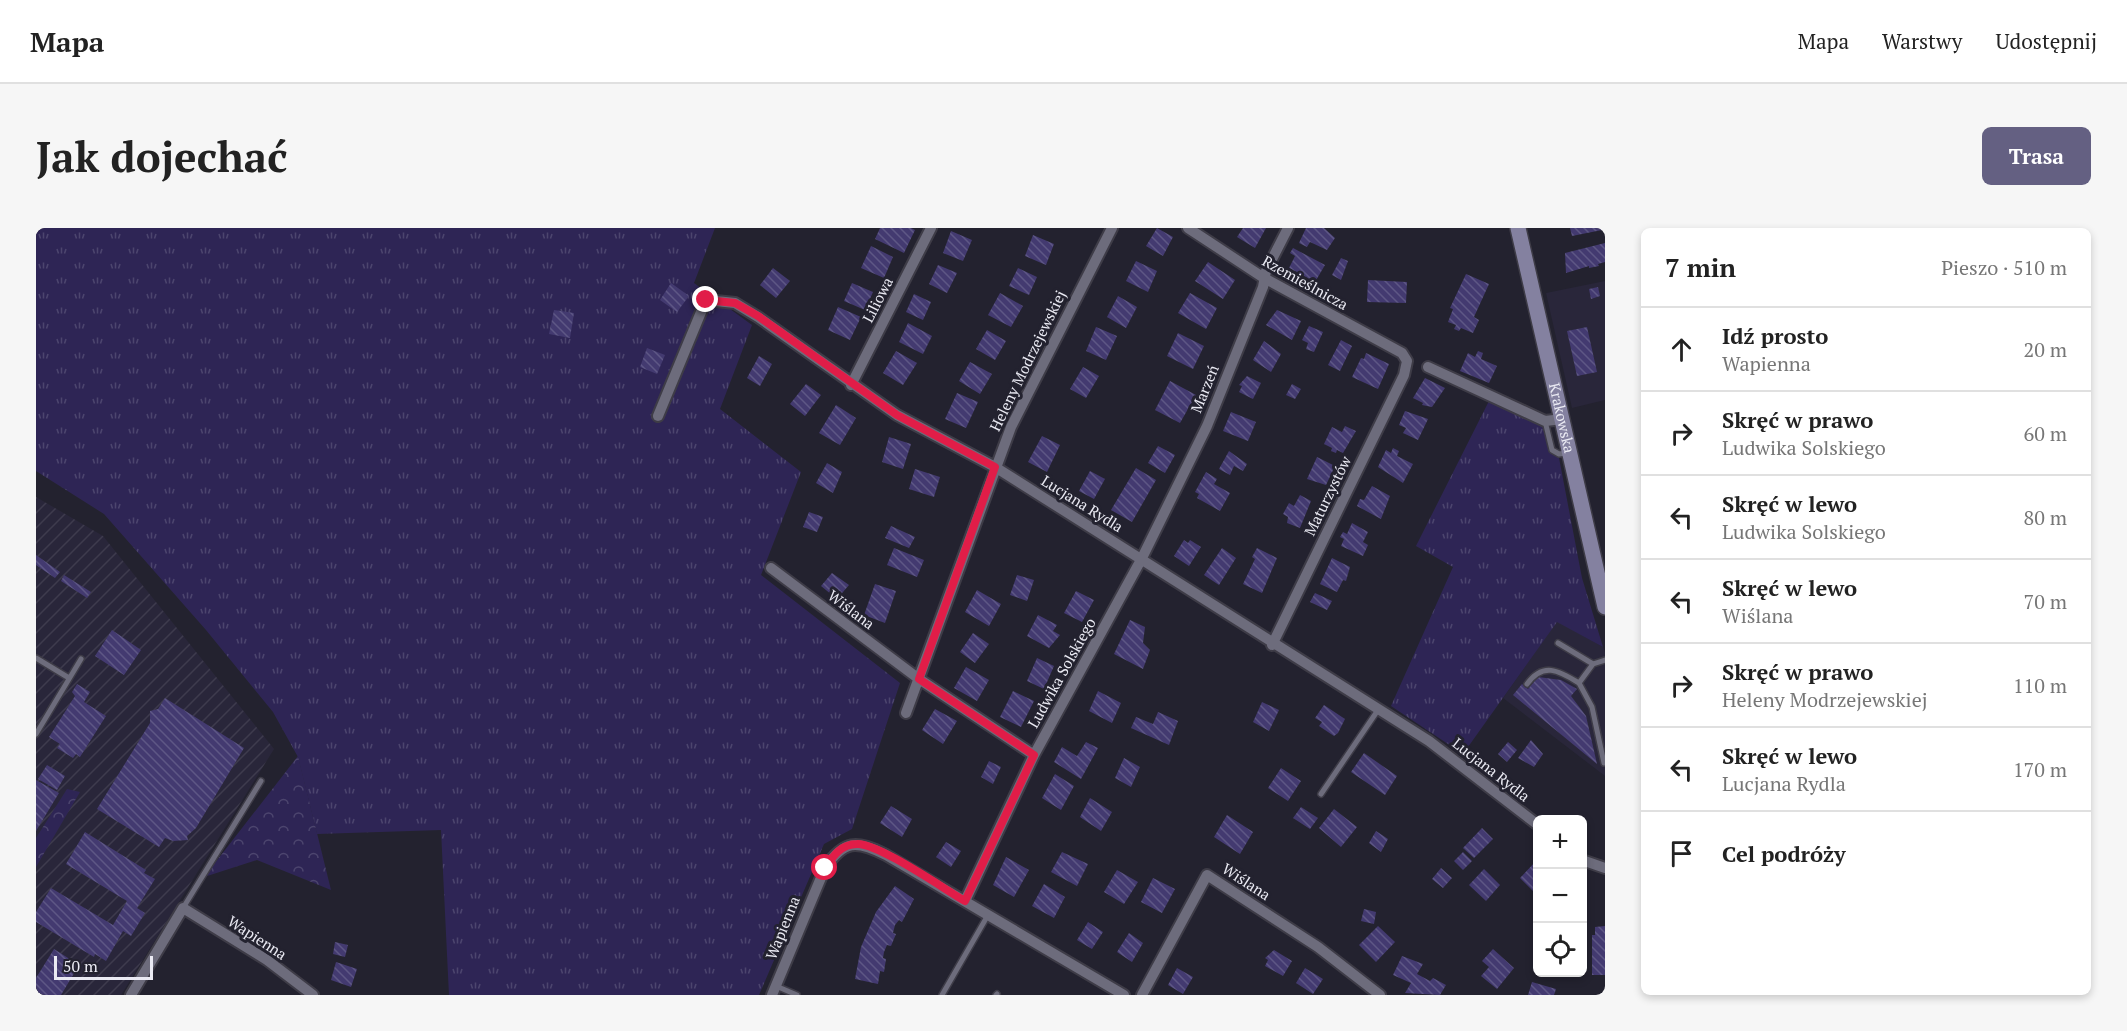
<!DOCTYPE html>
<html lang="pl">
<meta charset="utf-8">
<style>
body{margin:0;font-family:"PT Serif",serif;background:#f6f6f6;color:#222}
.controls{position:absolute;right:18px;bottom:18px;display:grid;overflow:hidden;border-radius:9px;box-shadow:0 3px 9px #0003}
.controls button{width:54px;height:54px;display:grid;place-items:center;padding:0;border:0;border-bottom:2px solid #e0e0e0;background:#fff;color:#222;font:30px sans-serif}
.scale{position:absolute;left:18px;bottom:15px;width:99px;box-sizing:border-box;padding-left:6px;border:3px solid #eaeaf3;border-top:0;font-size:16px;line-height:21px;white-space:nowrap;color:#eaeaf3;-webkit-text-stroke:4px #23222f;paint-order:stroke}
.stop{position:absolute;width:18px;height:18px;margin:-14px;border:4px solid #e11d48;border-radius:50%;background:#fff}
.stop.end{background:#e11d48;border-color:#fff;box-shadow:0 2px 6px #0008}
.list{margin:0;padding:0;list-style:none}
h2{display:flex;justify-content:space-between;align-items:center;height:78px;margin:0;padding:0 24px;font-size:26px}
h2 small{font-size:20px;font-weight:400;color:#767676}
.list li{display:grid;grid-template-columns:39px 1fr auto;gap:18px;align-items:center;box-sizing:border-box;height:84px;padding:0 24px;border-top:2px solid #e0e0e0}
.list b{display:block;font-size:22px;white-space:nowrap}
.list p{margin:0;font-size:20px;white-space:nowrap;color:#767676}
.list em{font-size:20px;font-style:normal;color:#767676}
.icon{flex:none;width:33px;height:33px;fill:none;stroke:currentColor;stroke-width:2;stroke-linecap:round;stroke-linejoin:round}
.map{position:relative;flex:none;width:1569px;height:767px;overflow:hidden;border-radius:9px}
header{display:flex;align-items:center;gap:36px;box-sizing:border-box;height:84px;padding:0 30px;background:#fff;border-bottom:2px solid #e0e0e0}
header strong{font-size:28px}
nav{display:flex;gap:33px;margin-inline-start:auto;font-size:21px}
.intro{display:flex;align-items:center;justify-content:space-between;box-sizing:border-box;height:144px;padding:0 36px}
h1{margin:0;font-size:42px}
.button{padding:15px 27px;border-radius:9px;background:#646082;color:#fff;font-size:21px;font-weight:700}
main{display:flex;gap:36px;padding:0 36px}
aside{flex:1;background:#fff;border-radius:9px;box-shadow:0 3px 9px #0003}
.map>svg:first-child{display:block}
</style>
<header>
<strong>Mapa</strong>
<nav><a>Mapa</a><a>Warstwy</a><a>Udostępnij</a></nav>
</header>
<div class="intro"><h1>Jak dojechać</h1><a class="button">Trasa</a></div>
<main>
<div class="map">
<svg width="1569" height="767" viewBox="0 0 1569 767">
<defs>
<pattern id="industrial-furrows" width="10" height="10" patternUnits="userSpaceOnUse" patternTransform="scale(1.5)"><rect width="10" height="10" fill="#29263a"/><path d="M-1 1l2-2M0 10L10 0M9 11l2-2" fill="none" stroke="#3e3b4d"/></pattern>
<pattern id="grass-tufts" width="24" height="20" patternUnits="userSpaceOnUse" patternTransform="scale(1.5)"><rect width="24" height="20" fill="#2e2555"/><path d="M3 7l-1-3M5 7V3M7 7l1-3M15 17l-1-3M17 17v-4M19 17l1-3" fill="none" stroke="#4c456e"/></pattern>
<pattern id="forest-crowns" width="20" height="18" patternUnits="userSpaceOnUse" patternTransform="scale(1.5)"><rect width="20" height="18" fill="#2e2555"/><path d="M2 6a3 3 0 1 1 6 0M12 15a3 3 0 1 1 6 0" fill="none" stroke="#4c456e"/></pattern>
<pattern id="building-back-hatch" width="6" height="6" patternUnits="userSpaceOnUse" patternTransform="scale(1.5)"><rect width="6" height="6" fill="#433a70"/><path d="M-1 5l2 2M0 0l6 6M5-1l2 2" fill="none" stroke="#5e5785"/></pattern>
</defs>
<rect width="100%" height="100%" fill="#23222f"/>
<!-- built -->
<path fill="#29263a" d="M1569,53V172L1536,180L1510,65Z
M1521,393L1567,419L1569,424V548L1467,470Z"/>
<!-- industrial -->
<path fill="url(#industrial-furrows)" d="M0,269L67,308L238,521L85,767H0Z"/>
<!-- grass -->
<path fill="url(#grass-tufts)" d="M0,0H679L658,55L716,97L684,181L765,244L725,347L864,455L816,601L788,616L723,767H413L405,602L281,606L262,529L237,484L170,402L68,286L0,243Z
M1454,171L1503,193L1507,198L1513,224L1523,230L1546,350L1567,419L1521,394L1427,526L1355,478L1417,339L1380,318Z"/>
<!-- forest -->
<path fill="url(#forest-crowns)" d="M262,528L295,662L221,632L168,649Z
M31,561L44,564L0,639V610Z"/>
<!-- building -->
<path fill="url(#building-back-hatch)" d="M844,0H875L879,2L868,25L839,11Z
M1121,0L1137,9L1127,28L1110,18Z
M1207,0H1230L1219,20L1201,9Z
M1270,0H1288L1299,10L1291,22L1274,14L1271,19L1263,15Z
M1534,0H1565L1566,2L1536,8Z
M915,3L936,12L927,33L907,25Z
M997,7L1018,16L1010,37L989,28Z
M1569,15V34L1562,36L1563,38L1553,40V38L1530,45L1529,25Z
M835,18L857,29L848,50L825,40Z
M1257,20L1289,37L1279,54L1253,40L1259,28L1254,25Z
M1305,30L1312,33L1305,52L1296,47Z
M1100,33L1121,43L1112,64L1090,53Z
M1172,34L1199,52L1187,71L1159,53Z
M902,37L921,45L911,65L893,56Z
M737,40L754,53L740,70L724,57Z
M982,40L1001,49L993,67L973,58Z
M1430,46L1453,56L1438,89L1443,92L1437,105L1425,100L1423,103L1418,101L1420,97L1412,94L1417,81L1414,80Z
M1332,52L1371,54L1370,75L1331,74Z
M635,55L653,68L641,84L624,72Z
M816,55L837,64L829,82L808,73Z
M1562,59L1564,68L1555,71L1553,61Z
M964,65L987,78L975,99L952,87Z
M1154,65L1181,80L1170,101L1142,85Z
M878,66L895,74L887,92L870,84Z
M1082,68L1101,79L1090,100L1071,89Z
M802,79L825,89L814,112L792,102Z
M518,82L538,85L534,110L513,106Z
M1241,82L1265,93L1256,112L1230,97Z
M872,95L896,108L887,126L863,114Z
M1273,98L1287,104L1278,124L1270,121L1272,115L1266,112Z
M1060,99L1081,108L1070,132L1050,123Z
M1551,99L1561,144L1541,148L1531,103Z
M951,102L970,113L959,132L940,121Z
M1142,105L1168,118L1157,141L1131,128Z
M1305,112L1316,118L1304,143L1292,137Z
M1228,113L1245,126L1235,144L1217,132Z
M611,120L629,127L621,146L604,139Z
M860,123L881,135L867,157L847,145Z
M1442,123L1447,125L1445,131L1461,138L1453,155L1424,143L1432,125L1439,129Z
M1330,125L1353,136L1342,161L1316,149L1325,130L1328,131Z
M723,128L736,136L724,158L711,150Z
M934,134L956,146L944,166L923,153Z
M1047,139L1063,148L1050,170L1034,161Z
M1211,148L1225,155L1217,171L1203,164L1206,158L1203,157Z
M1389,150L1409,160L1396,179L1386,177L1387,175L1377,170Z
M1134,153L1160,167L1144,195L1119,182Z
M770,156L785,167L769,188L754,176Z
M1256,156L1265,161L1259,171L1250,167Z
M921,165L942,174L930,200L909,191Z
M800,177L820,190L804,217L783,205Z
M1369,183L1392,191L1382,212L1367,205L1370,200L1363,197Z
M1195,184L1220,194L1212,213L1187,203Z
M1309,198L1320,203L1307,225L1301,222L1300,225L1295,223L1296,220L1288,216L1296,199L1306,204Z
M1006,208L1024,217L1011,244L992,234Z
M853,209L875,216L867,241L846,234Z
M1122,218L1139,227L1129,245L1112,235Z
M1357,220L1363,223L1361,228L1377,236L1367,255L1342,239L1350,222L1355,225Z
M1193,223L1211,236L1207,243L1198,238L1194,247L1183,241Z
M1281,229L1299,238L1290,257L1271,251Z
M791,235L806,244L797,265L780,255Z
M1100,240L1120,252L1096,294L1075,282Z
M879,241L904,249L898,269L873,261Z
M1054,243L1069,251L1058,271L1043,263Z
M1170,244L1181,251L1178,256L1194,265L1184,283L1161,270L1163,266L1159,264Z
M1336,258L1354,268L1345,291L1321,278L1324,271L1328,272Z
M1264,267L1275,273L1264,300L1251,295L1252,289L1247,286L1253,275L1258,278Z
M773,284L787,289L781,304L767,299Z
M1316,295L1332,304L1327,314L1332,317L1327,328L1305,318L1308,311L1304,309L1307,304L1311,306Z
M855,298L879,309L873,320L849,310Z
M1148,312L1152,315L1154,312L1165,319L1153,338L1138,328Z
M858,320L888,332L881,349L851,337Z
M1186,320L1200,330L1183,357L1168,347Z
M1221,320L1241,330L1226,365L1207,356L1219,331L1216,329Z
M0,327L24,344L19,350L0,337Z
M1296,330L1314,339L1310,353L1307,352L1301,364L1284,356Z
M796,345L813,357L801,371L785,358Z
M28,347L55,364L51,370L25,353Z
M981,347L998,352L991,373L974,367Z
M839,356L860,363L849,395L828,387Z
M941,362L965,376L953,398L929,384Z
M1040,363L1058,372L1046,394L1028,385Z
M1279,365L1296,373L1291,382L1274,374Z
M1002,387L1021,397L1017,403L1024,407L1013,420L991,408Z
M1094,392L1109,399L1107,415L1114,422L1107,441L1078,426Z
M76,402L105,422L88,447L59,428Z
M937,405L953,416L939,435L924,424Z
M1001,430L1018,438L1008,461L991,453Z
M930,439L953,452L941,473L918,460Z
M1502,449L1525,452L1541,461L1535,468L1550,488L1561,536L1477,467L1486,456L1492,461Z
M41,456L54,464L48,474L70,488L44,529L40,526L37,530L21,520L24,516L13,509L39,468L36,464Z
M977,463L998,473L985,499L964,489Z
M1062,463L1085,475L1076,495L1053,483Z
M129,470L208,520L160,600L151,608L152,612L137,613L129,610L123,619L61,581L114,495V483L122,481Z
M1226,474L1243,482L1233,503L1217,494Z
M1288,477L1309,491L1302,505L1298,508L1283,498L1286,494L1279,490Z
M899,481L921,493L907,516L886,502Z
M1122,484L1142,493L1133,517L1095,500L1100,489L1117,496Z
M1495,512L1507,526L1498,539L1482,530Z
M1050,514L1062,520L1045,551L1018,534L1026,519L1041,528Z
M1472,514L1481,522L1471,534L1462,526Z
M1328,525L1361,548L1349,567L1315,544Z
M1088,530L1104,539L1095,559L1079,550Z
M953,533L965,539L957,556L945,549Z
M11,537L29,548L21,562L2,551Z
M1245,540L1265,553L1252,573L1232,560Z
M1019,546L1038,558L1025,582L1006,570Z
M0,552L23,565L0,603Z
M1054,570L1076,584L1065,603L1044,589Z
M855,578L876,591L866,609L844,595Z
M1265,579L1282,590L1274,601L1257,590Z
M1298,581L1321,599L1305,619L1283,600Z
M1191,587L1217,604L1204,626L1178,609Z
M1446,600L1457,611L1438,630L1427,620Z
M1340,603L1352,611L1345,624L1333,615Z
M49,604L110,642L108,645L119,651L101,680L109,685L95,708L87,703L70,733L59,726L58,729L0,694V684L15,660L77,697L91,673L30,636Z
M910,614L925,623L915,639L900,629Z
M1026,624L1052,636L1041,658L1015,644Z
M1427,624L1436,633L1427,642L1418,633Z
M970,629L993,642L978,669L957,657Z
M1500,633L1502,659L1497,663L1484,650Z
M1405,640L1416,650L1407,660L1396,651Z
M1448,641L1464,657L1450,673L1433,657Z
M1081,642L1102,654L1088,676L1068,664Z
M1117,650L1139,661L1126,685L1105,674Z
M1008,656L1029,669L1018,690L996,678Z
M859,658L878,671L866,694L863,692L859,697L857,705L860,706L855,718L851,717L848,724L847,730L850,731L848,744L844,743L842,756L819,751L825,719L840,684Z
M1328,681L1340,684L1338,696L1325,693Z
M1052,694L1067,704L1056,721L1041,712Z
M1342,698L1359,714L1340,734L1323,717Z
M1569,698V747H1556V707H1559V699Z
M1093,705L1107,715L1096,734L1081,724Z
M299,714L312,717L309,729L297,726Z
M18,721L43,737L25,767H0V750Z
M1457,721L1478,740L1461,761L1445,748L1453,739L1446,733Z
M1238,722L1256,733L1247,748L1229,738L1232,732L1229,730Z
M1366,728L1387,736L1381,746L1394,753L1397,750L1410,757L1404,767L1369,765L1375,755L1357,747Z
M300,734L321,741L315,759L295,752Z
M1141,740L1157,749L1147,766L1132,757Z
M1269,740L1287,751L1277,766L1260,755Z
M1496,754L1520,761L1518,767H1492Z"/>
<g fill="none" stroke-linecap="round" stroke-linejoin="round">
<!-- service casing -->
<g stroke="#3e3c47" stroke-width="8">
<path id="service" d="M1509,193L1516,222L1523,226L1531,225
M1522,415L1557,436
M0,430L33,450
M1491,456C1507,434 1522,442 1543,455
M0,506L45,431
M1568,535L1556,479L1543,455L1557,436L1569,432
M1285,566L1342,482
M147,680L225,553
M740,758L761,767
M906,767L952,687
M960,767L961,766"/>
</g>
<!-- minor casing -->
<g stroke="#3e3c47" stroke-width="14">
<path id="minor" d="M1152,0L1228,50L1366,125L1371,133L1368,147L1236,417
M1392,139L1509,193L1527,191
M815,157L895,0
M622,188L670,72L699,75L722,89L861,187L959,239L1393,513L1502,597
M735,340L883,451L998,527
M870,485L975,199L1076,0
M1546,632L1569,640
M929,673L998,527L1106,330L1171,198L1227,59L1230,43L1252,0
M95,767L147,680L231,732L277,767
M736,767L789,640C808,612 820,612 850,627L1088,767
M1106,767L1171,647L1282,719L1344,767"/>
</g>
<!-- secondary casing -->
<g stroke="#3e3c47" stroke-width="18">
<g id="secondary">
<path id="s1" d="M1482,0L1569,379"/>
</g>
</g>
<!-- service -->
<use href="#service" stroke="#6d6c7c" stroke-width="5"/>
<!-- minor -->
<use href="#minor" stroke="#6d6c7c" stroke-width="10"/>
<!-- secondary -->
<use href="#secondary" stroke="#8481a0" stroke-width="15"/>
</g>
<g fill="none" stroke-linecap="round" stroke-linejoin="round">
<!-- route -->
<path stroke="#e11d48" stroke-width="8" d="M670,72L699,75L722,88L861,187L959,239L883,451L998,527L929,673C908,661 842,615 821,616C805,616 797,628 789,640"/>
</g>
<g text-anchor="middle" stroke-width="6" stroke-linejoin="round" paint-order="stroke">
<!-- street labels -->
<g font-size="15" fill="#eaeaf3" stroke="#23222f">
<text transform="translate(1269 55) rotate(29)" y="5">Rzemieślnicza</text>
<text transform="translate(842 72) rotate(-63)" y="5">Liliowa</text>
<text transform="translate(992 133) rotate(-64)" y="5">Heleny Modrzejewskiej</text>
<text transform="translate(1169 161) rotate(-68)" y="5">Marzeń</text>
<text dy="5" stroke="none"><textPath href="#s1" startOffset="195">Krakowska</textPath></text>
<text transform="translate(1292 268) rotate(-64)" y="5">Maturzystów</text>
<text transform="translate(1046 276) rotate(32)" y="5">Lucjana Rydla</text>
<text transform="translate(815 382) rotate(37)" y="5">Wiślana</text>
<text transform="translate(1026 445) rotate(-61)" y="5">Ludwika Solskiego</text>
<text transform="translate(1455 542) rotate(38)" y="5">Lucjana Rydla</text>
<text transform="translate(1210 654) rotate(33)" y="5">Wiślana</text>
<text transform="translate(747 700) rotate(-68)" y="5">Wapienna</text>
<text transform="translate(221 710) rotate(33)" y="5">Wapienna</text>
</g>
</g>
</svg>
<div class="controls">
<button>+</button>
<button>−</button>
<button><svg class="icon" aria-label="locate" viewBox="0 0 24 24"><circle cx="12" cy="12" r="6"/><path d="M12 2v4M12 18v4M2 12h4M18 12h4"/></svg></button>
</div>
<div class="scale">50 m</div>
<div class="stop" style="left:789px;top:640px"></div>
<div class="stop end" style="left:670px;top:72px"></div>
</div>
<aside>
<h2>7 min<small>Pieszo · 510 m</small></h2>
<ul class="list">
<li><svg class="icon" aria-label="ahead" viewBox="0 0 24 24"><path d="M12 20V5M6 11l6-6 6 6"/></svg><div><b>Idź prosto</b><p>Wapienna</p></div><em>20 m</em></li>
<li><svg class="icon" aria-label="right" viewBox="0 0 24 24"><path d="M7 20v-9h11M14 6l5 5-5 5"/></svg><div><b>Skręć w prawo</b><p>Ludwika Solskiego</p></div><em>60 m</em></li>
<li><svg class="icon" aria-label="left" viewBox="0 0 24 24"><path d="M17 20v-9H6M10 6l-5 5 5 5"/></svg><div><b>Skręć w lewo</b><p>Ludwika Solskiego</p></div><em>80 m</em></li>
<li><svg class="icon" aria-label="left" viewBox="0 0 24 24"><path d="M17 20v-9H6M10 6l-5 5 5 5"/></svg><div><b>Skręć w lewo</b><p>Wiślana</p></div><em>70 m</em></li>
<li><svg class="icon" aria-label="right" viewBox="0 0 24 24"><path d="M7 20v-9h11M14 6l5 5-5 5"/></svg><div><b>Skręć w prawo</b><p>Heleny Modrzejewskiej</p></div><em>110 m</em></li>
<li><svg class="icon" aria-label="left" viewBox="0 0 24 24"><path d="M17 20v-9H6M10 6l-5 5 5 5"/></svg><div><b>Skręć w lewo</b><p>Lucjana Rydla</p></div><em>170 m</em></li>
<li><svg class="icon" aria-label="arrive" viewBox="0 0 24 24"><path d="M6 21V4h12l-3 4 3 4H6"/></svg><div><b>Cel podróży</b></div></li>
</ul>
</aside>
</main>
